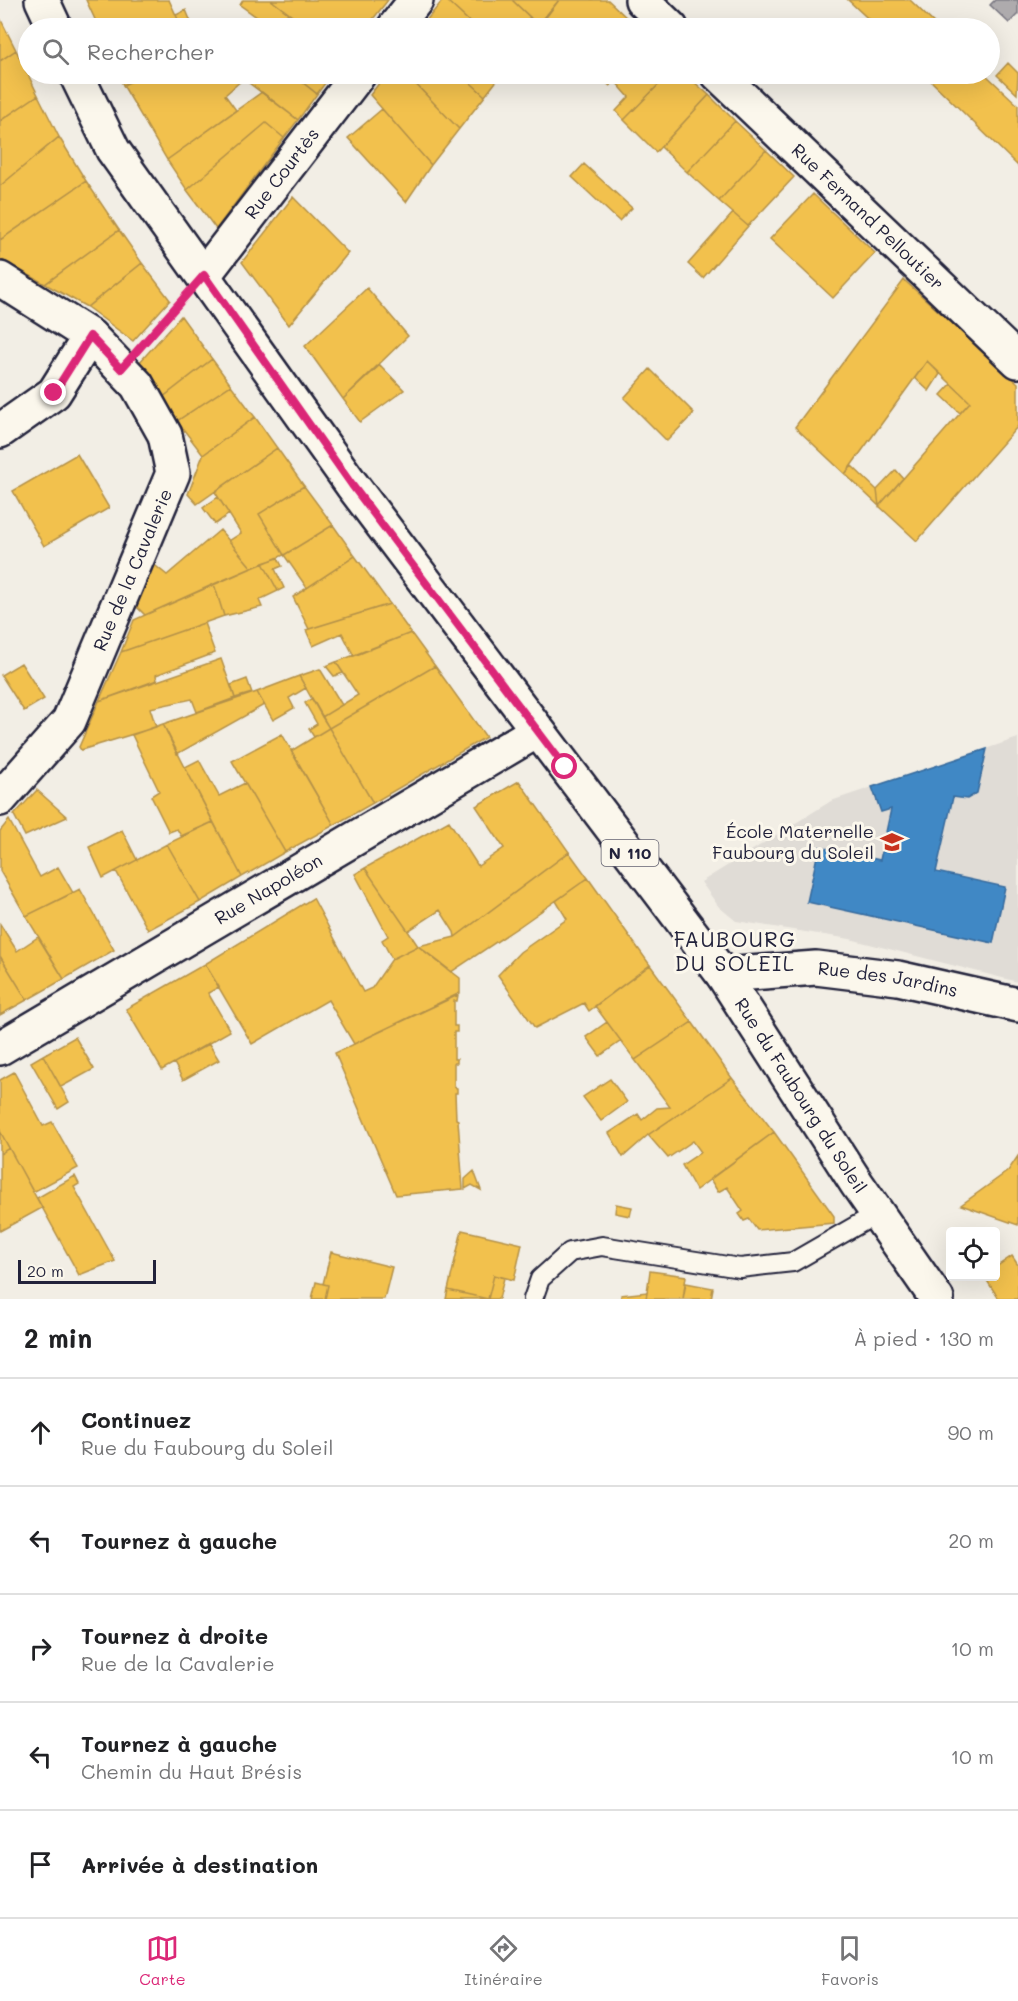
<!DOCTYPE html>
<html lang="fr">
<meta charset="utf-8">
<style>
body{margin:0;font-family:Mali,sans-serif;background:#f2f2f2;color:#202124}
.controls{position:absolute;right:18px;bottom:18px;display:grid;overflow:hidden;border-radius:6px;box-shadow:0 6px 24px #0002}
.controls button{width:54px;height:54px;display:grid;place-items:center;padding:0;border:0;border-bottom:2px solid #e0e0e0;background:#fff;color:#202124;font:30px sans-serif}
.scale{position:absolute;left:18px;bottom:15px;width:138px;box-sizing:border-box;padding-left:6px;border:3px solid #22223b;border-top:0;font-size:16px;line-height:21px;white-space:nowrap;color:#22223b;-webkit-text-stroke:4px #fbf7ec;paint-order:stroke}
.stop{position:absolute;width:18px;height:18px;margin:-14px;border:4px solid #db2777;border-radius:50%;background:#fff}
.stop.end{background:#db2777;border-color:#fff;box-shadow:0 2px 6px #0008}
.list{margin:0;padding:0;list-style:none}
h2{display:flex;justify-content:space-between;align-items:center;height:78px;margin:0;padding:0 24px;font-size:26px}
h2 small{font-size:20px;font-weight:400;color:#757577}
.list li{display:grid;grid-template-columns:39px 1fr auto;gap:18px;align-items:center;box-sizing:border-box;height:108px;padding:0 24px;border-top:2px solid #e0e0e0}
.list b{display:block;font-size:22px;white-space:nowrap}
.list p{margin:0;font-size:20px;white-space:nowrap;color:#757577}
.list em{font-size:20px;font-style:normal;color:#757577}
.icon{flex:none;width:33px;height:33px;fill:none;stroke:currentColor;stroke-width:2;stroke-linecap:round;stroke-linejoin:round}
.map{position:relative;flex:none;width:1018px;height:1299px;overflow:hidden}
.search{position:absolute;background:#fff;box-shadow:0 6px 24px #0002;left:18px;right:18px;top:18px;height:66px;display:flex;align-items:center;gap:15px;box-sizing:border-box;padding:0 21px;border-radius:33px;color:#757577;font-size:22px}
.sheet{height:618px;background:#fff}
nav{display:flex;justify-content:space-around;align-items:center;box-sizing:border-box;height:84px;border-top:2px solid #e0e0e0;background:#fff;font-size:16px;color:#757577}
nav a{display:grid;justify-items:center;gap:3px}
nav .on{color:#db2777}
.map>svg:first-child{display:block}
</style>
<div class="map">
<svg width="1018" height="1299" viewBox="0 0 1018 1299">
<rect width="100%" height="100%" fill="#f2eee5"/>
<filter id="ink" filterUnits="userSpaceOnUse"><feTurbulence type="fractalNoise" baseFrequency=".0167" numOctaves="2"/><feDisplacementMap in="SourceGraphic" scale="12" xChannelSelector="R" yChannelSelector="G"/><feConvolveMatrix kernelMatrix="1 2 1 2 8 2 1 2 1" color-interpolation-filters="sRGB"/></filter>
<g filter="url(#ink)">
<!-- built -->
<path fill="#e0dcd6" d="M1018,738V982L850,939L736,921L719,907L701,882L831,801Z"/>
<!-- water -->
<path fill="#aeabad" stroke="#76747f" stroke-width="1.5" d="M995,0H1018V14L1009,23L990,5Z"/>
<!-- homes -->
<path fill="#f2c14e" stroke="#b49148" stroke-width="1.5" d="M86,0H169L182,28H99Z
M243,0H271L288,13L275,28H272L240,5Z
M271,0H388L366,28H308Z
M443,0H446L476,28H420Z
M446,0H512L530,17L521,28H476Z
M512,0H559L538,25Z
M559,0H608L629,20L620,28H543L541,24Z
M848,0H910L939,28H878Z
M186,10L191,22L181,26L176,15Z
M288,13L308,28H275Z
M0,18L16,50L0,61Z
M16,50L38,95L0,121V61Z
M1008,63L1018,73L1017,94L997,75Z
M118,74H148L123,85Z
M148,74H224L228,76L229,74H237L243,79L225,95L236,110L167,160L123,85Z
M237,74H292L317,94L298,120Z
M292,74H332L317,94Z
M386,74H406L459,129L431,165L370,95Z
M406,74H461L485,96L459,129Z
M461,74H502L485,96Z
M579,74H669L624,120L616,111L629,97L615,81L610,86L599,76L591,85Z
M669,74H685L709,95L656,152L624,120Z
M924,74H985L1018,105V166Z
M262,92L298,120L284,138L266,123L187,190L167,160Z
M38,95L59,137L0,186V121Z
M709,95L735,121L687,172L661,147Z
M382,109L431,165L406,202L348,138Z
M735,121L766,150L719,201L687,172Z
M266,123L284,138L216,229L187,190Z
M59,137L86,181L0,240V186Z
M766,150L794,177L748,226L719,201Z
M584,164L632,208L619,221L572,177Z
M86,181L119,230L45,284L0,259V240Z
M813,194L875,253L833,298L770,239Z
M293,197L348,253L289,325L242,262Z
M733,213L748,226L703,278L688,264Z
M119,230L142,263L87,307L45,284Z
M142,263L170,300L133,341L87,307Z
M904,280L1018,383V426L917,541L879,506L970,402L927,361L845,474L795,427Z
M367,288L408,336L343,399L305,346Z
M181,316L212,359L162,398L138,364Z
M212,359L231,385L177,421L162,398Z
M927,361L940,374L929,391L915,378Z
M380,365L404,390L360,422L343,399Z
M650,369L694,413L667,441L624,398Z
M951,384L970,402L960,413L941,395Z
M231,385L255,417L203,455L177,421Z
M255,417L277,448L197,504L188,494L203,455Z
M277,448L304,486L259,514L284,555L252,568L229,541L241,533L215,492Z
M77,454L109,508L44,546L13,491Z
M852,466L877,490L879,506L845,474Z
M896,470L903,478L879,506L877,490Z
M304,486L333,525L284,555L259,514Z
M218,497L229,514L215,524L203,508Z
M333,525L355,556L307,588L284,555Z
M220,530L252,568L145,615L134,604L152,563L167,575Z
M355,556L390,604L309,629L293,597Z
M278,558L282,566L275,569L284,588L278,591L263,563Z
M263,563L278,591L259,600L262,607L224,616L214,584Z
M214,584L224,616L121,652L134,620Z
M390,604L411,633L354,656L342,633L313,646L306,630Z
M204,623L215,653L156,675L157,680L99,701L121,652Z
M411,633L435,666L329,728L322,717L358,695L336,662Z
M221,659L235,698L197,712L192,699L150,708L156,727L81,750L79,747L99,701Z
M336,662L343,673L334,676L326,666Z
M21,663L44,699L24,711L1,675Z
M435,666L486,737L373,803L329,728Z
M320,669L342,705L322,717L299,676Z
M299,676L306,688L289,698L294,708L273,720L257,692Z
M247,679L252,693L235,698L231,685Z
M257,692L264,705L177,754L163,724Z
M312,698L329,728L314,737L309,729L317,724L305,703Z
M163,724L213,822L181,836L177,829L169,832L151,796L159,791L132,735Z
M329,728L373,803L334,825L291,751Z
M282,734L334,825L285,852L232,761Z
M199,760L219,796L245,783L285,852L242,877L185,767Z
M519,781L569,852L455,937L454,932L440,910L408,931L365,868L449,821L478,866L504,848L476,806Z
M37,790L67,817L25,836L14,815Z
M9,820L40,877L58,867L73,893L26,916L0,871V831Z
M213,822L242,877L200,902L167,844Z
M122,830L137,860L103,878L89,847Z
M167,844L200,902L148,930L116,871Z
M569,852L588,878L520,926L451,972L418,946L455,937Z
M365,868L408,931L418,946L392,959L382,940L388,936L355,874Z
M588,878L650,965L589,1011L584,1003L535,1028L498,975L520,952L567,919L556,901Z
M80,889L114,950L64,979L26,916Z
M313,898L363,992L372,988L392,959L418,946L460,978V993L354,1044L328,1000L252,1044L205,964Z
M0,924L17,951L38,937L64,979L27,1000L0,956Z
M0,956L27,1000L0,1015Z
M205,964L219,987L208,993L230,1031L162,1070L126,1009Z
M650,965L692,1022L635,1060L595,1006Z
M458,995L457,1001H454V1026H457V1032H454V1059H457V1063H454V1087L457,1088V1093H455L456,1119L458,1120L463,1189L396,1195L335,1053Z
M607,1022L621,1041L600,1056L586,1037Z
M692,1022L732,1078L648,1135L623,1157L609,1133L638,1114L642,1120L657,1108L670,1107L635,1060Z
M75,1037L94,1069L61,1087L43,1055Z
M209,1044L219,1060L183,1080L174,1063Z
M43,1055L69,1102L58,1109L31,1062Z
M14,1072L43,1126L52,1122L78,1168L33,1192L0,1131V1080Z
M732,1078L774,1132L696,1190L682,1165L701,1152L693,1141L668,1158L648,1135Z
M610,1079L627,1102L601,1121L583,1097Z
M0,1131L9,1148L0,1154Z
M774,1132L834,1216V1223L757,1230L749,1219L744,1221L739,1214L743,1211L727,1187L718,1192L710,1179Z
M9,1148L42,1208L0,1231V1154Z
M1018,1156V1225L961,1205L1008,1171Z
M474,1171L481,1190L472,1185L465,1189V1179Z
M75,1176L79,1184L74,1187L115,1261L79,1275L37,1198Z
M616,1204L632,1207L630,1216L615,1213Z
M462,1230L522,1244L514,1280L494,1275L488,1299L448,1290Z
M331,1252L392,1267L384,1299H325L328,1285L323,1284Z
M1012,1256L1018,1265V1299H999L984,1276H996V1267Z
M650,1271L686,1276L683,1299H646Z
M494,1275L504,1278L499,1299H488Z
M316,1282L328,1285L325,1299H312Z
M686,1283L713,1288L711,1299H683Z
M448,1290L488,1299H446Z
M647,1292L646,1299H621V1295Z"/>
<!-- schools -->
<path fill="#3f88c5" stroke="#36699c" stroke-width="1.5" d="M987,749L977,793L967,799L953,797L936,872L1005,887L993,943L807,902L819,847L880,860L891,809L881,812L872,787Z"/>
<g fill="none" stroke-linecap="round" stroke-linejoin="round">
<!-- lane casing -->
<g stroke="#22223b" stroke-width="22">
<path id="lane" d="M533,1299L540,1279L570,1252L602,1246L740,1268L793,1262L878,1213"/>
</g>
<!-- street casing -->
<g stroke="#22223b" stroke-width="38">
<g id="street">
<path d="M642,0L671,28"/>
<path d="M394,28L416,0"/>
<path id="s1" d="M718,74L1018,361"/>
<path id="s2" d="M204,275L359,74"/>
<path d="M0,279L90,336L137,385L165,435L173,473L69,721L0,799"/>
<path d="M0,431L54,393L90,336"/>
<path id="s3" d="M723,975L816,968L898,978L1018,1005"/>
<path id="s4" d="M0,1048L537,731"/>
</g>
</g>
<!-- primary casing -->
<g stroke="#22223b" stroke-width="38">
<g id="primary">
<path d="M42,0L55,28"/>
<path id="s5" d="M76,74L113,150L352,485L723,975L857,1184L937,1299"/>
</g>
</g>
<!-- path -->
<path stroke="#22223b" stroke-width="4" stroke-dasharray="6 4.5" stroke-linecap="butt" d="M149,338L176,307"/>
<!-- lane -->
<use href="#lane" stroke="#fbf7ec" stroke-width="18"/>
<!-- street -->
<use href="#street" stroke="#fbf7ec" stroke-width="33"/>
<!-- primary -->
<use href="#primary" stroke="#fbf7ec" stroke-width="33"/>
</g>
</g>
<g fill="none" stroke-linecap="round" stroke-linejoin="round" filter="url(#ink)">
<!-- route -->
<path stroke="#db2777" stroke-width="8" d="M54,393L90,336L121,369L204,275L352,485L565,767"/>
</g>
<!-- icons -->
<defs>
<g id="school-bare" transform="scale(1.8)"><path d="M0-5L7-2L0 1L-7-2ZM-4 1L0 2.5L4 1V4Q0 6-4 4Z" fill="#c8321e" stroke="#fbf7ec" stroke-width="2.5" paint-order="stroke"/></g>
</defs>
<g fill-rule="evenodd">
<use href="#school-bare" x="892" y="842"/>
</g>
<g text-anchor="middle" stroke-width="6" stroke-linejoin="round" paint-order="stroke">
<!-- shield labels -->
<rect fill="#fbf7ec" stroke="#636270" stroke-width="1.5" x="601.5" y="840" width="57" height="26" rx="4.5"/>
<g font-size="16" font-weight="bold" fill="#22223b">
<text x="630" y="859">N 110</text>
</g>
<!-- street labels -->
<g font-size="18" fill="#22223b" stroke="#fbf7ec">
<text dy="6" stroke="none"><textPath href="#s2" startOffset="128">Rue Courtès</textPath></text>
<text dy="6" stroke="none"><textPath href="#s1" startOffset="207">Rue Fernand Pelloutier</textPath></text>
<text transform="translate(133 570) rotate(-67)" y="6">Rue de la Cavalerie</text>
<text dy="6" stroke="none"><textPath href="#s4" startOffset="312">Rue Napoléon</textPath></text>
<text dy="6" stroke="none"><textPath href="#s3" startOffset="166">Rue des Jardins</textPath></text>
<text dy="6" stroke="none"><textPath href="#s5" startOffset="1254">Rue du Faubourg du Soleil</textPath></text>
</g>
<!-- poi labels -->
<g font-size="18" fill="#22223b" stroke="#fbf7ec" text-anchor="end">
<text x="874" y="838">École Maternelle<tspan x="874" dy="21">Faubourg du Soleil</tspan></text>
</g>
<!-- quarter labels -->
<g font-size="21" letter-spacing="1.5" fill="#22223b" stroke="#fbf7ec">
<text x="735" y="947">FAUBOURG<tspan x="735" dy="24">DU SOLEIL</tspan></text>
</g>
</g>
</svg>
<div class="controls">
<button><svg class="icon" aria-label="locate" viewBox="0 0 24 24"><circle cx="12" cy="12" r="6"/><path d="M12 2v4M12 18v4M2 12h4M18 12h4"/></svg></button>
</div>
<div class="scale">20 m</div>
<div class="stop" style="left:565px;top:767px"></div>
<div class="stop end" style="left:54px;top:393px"></div>
<div class="search"><svg class="icon" aria-label="search" viewBox="0 0 24 24"><circle cx="10" cy="10" r="6"/><path d="M15 15l6 6"/></svg>Rechercher</div>
</div>
<section class="sheet">
<h2>2 min<small>À pied · 130 m</small></h2>
<ul class="list">
<li><svg class="icon" aria-label="ahead" viewBox="0 0 24 24"><path d="M12 20V5M6 11l6-6 6 6"/></svg><div><b>Continuez</b><p>Rue du Faubourg du Soleil</p></div><em>90 m</em></li>
<li><svg class="icon" aria-label="left" viewBox="0 0 24 24"><path d="M17 20v-9H6M10 6l-5 5 5 5"/></svg><div><b>Tournez à gauche</b></div><em>20 m</em></li>
<li><svg class="icon" aria-label="right" viewBox="0 0 24 24"><path d="M7 20v-9h11M14 6l5 5-5 5"/></svg><div><b>Tournez à droite</b><p>Rue de la Cavalerie</p></div><em>10 m</em></li>
<li><svg class="icon" aria-label="left" viewBox="0 0 24 24"><path d="M17 20v-9H6M10 6l-5 5 5 5"/></svg><div><b>Tournez à gauche</b><p>Chemin du Haut Brésis</p></div><em>10 m</em></li>
<li><svg class="icon" aria-label="arrive" viewBox="0 0 24 24"><path d="M6 21V4h12l-3 4 3 4H6"/></svg><div><b>Arrivée à destination</b></div></li>
</ul>
</section>
<nav>
<a class="on"><svg class="icon" aria-label="map" viewBox="0 0 24 24"><path d="M3 6l6-2 6 2 6-2v14l-6 2-6-2-6 2zM9 4v14M15 6v14"/></svg>Carte</a>
<a><svg class="icon" aria-label="directions" viewBox="0 0 24 24"><path d="M12 3l9 9-9 9-9-9zM9 14v-3h6M13 9l2 2-2 2"/></svg>Itinéraire</a>
<a><svg class="icon" aria-label="saved" viewBox="0 0 24 24"><path d="M7 4h10v16l-5-4-5 4z"/></svg>Favoris</a>
</nav>
